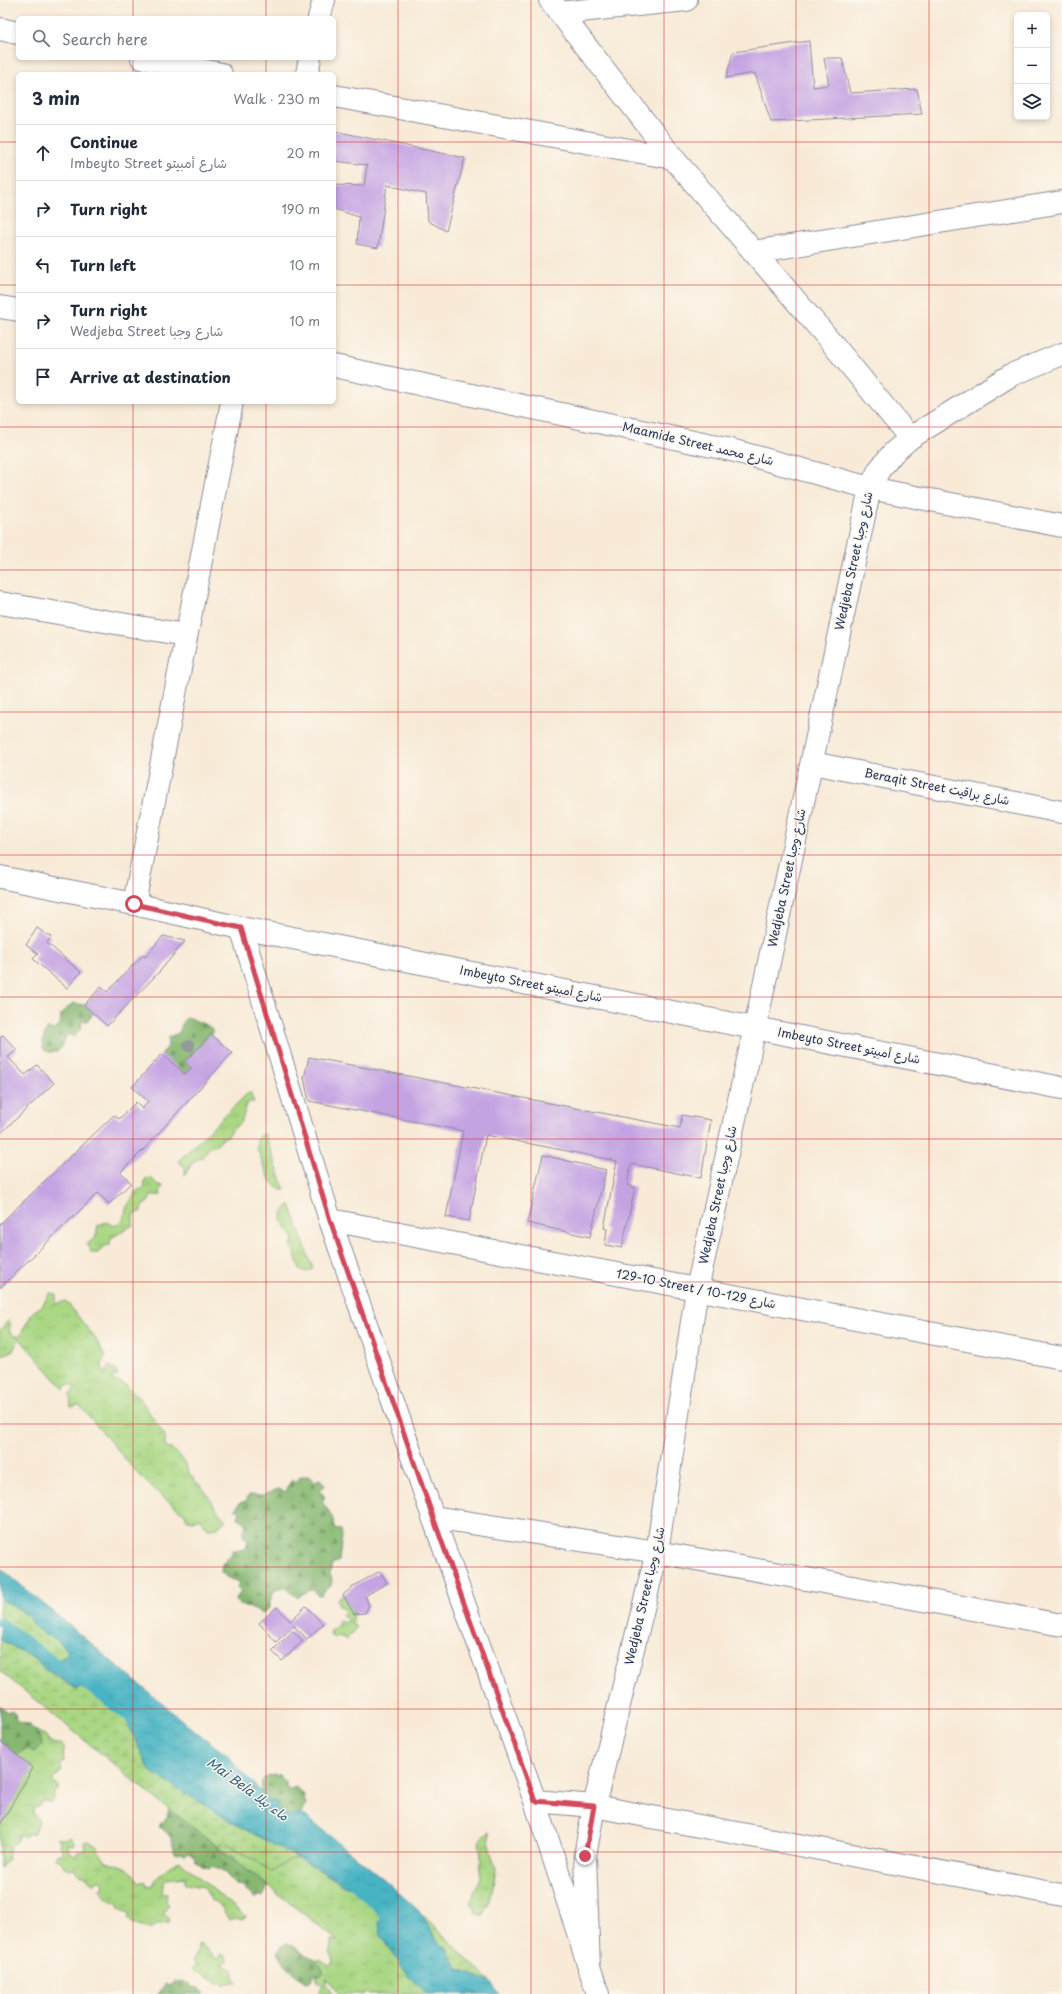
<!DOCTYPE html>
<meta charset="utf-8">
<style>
body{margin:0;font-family:"Playpen Sans","Playpen Sans Arabic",sans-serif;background:#f2f2f3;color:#1f2937}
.controls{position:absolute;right:12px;top:12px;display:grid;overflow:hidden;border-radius:6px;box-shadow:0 2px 6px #0003}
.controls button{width:36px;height:36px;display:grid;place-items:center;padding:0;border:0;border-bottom:1px solid #e0e1e3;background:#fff;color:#1f2937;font:20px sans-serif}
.stop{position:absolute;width:12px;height:12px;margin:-9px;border:3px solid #d1495b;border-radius:50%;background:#fff}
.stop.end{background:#d1495b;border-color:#fff;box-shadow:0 1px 4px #0008}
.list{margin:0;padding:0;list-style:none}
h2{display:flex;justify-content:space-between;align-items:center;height:52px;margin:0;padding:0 16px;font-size:17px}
h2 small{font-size:13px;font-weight:400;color:#747a83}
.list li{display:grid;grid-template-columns:26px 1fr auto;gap:12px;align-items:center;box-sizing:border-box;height:56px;padding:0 16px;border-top:1px solid #e0e1e3}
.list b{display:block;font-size:15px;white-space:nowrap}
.list p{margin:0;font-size:13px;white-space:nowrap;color:#747a83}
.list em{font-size:13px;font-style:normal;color:#747a83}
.icon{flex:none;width:22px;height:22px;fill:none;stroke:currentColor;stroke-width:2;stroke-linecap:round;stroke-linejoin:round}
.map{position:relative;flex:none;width:1062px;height:1994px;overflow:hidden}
.search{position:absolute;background:#fff;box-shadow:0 2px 6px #0003;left:16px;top:16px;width:320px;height:44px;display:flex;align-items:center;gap:10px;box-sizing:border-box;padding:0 14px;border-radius:6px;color:#747a83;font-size:15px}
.panel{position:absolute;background:#fff;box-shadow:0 2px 6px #0003;left:16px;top:72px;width:320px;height:332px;border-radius:6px}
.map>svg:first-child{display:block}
</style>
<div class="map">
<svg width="1062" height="1994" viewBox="0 0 1062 1994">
<defs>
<pattern id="grass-tufts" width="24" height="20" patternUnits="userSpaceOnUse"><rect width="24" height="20" fill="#aad784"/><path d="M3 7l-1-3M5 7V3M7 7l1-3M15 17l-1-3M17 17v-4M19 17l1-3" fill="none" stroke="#92b974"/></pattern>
<pattern id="forest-firs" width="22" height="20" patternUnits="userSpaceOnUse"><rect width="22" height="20" fill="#87b872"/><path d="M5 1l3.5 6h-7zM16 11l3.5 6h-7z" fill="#6e9661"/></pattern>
<pattern id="wetland-marsh" width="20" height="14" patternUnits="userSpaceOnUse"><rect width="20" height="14" fill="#aad784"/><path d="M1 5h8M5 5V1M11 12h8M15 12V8" fill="none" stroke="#92b974"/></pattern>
<pattern id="water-ripples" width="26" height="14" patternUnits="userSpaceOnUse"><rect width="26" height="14" fill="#47b3c3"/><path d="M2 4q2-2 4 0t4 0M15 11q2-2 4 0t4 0" fill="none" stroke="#3a92a2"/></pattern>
</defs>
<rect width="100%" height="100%" fill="#fbf7ec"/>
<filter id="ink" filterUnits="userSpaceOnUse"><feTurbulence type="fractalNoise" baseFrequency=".025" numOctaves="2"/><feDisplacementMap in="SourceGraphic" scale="8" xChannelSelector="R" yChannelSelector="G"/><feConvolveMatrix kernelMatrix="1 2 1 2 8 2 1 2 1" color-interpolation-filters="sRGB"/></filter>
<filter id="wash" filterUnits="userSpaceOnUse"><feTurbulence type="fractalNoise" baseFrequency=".012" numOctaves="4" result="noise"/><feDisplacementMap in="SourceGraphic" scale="16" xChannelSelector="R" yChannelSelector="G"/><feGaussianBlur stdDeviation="0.9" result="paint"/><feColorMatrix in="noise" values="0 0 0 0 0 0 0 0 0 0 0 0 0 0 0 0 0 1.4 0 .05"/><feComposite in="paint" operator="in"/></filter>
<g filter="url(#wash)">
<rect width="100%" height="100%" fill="#f8ead7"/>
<!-- grass -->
<path fill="url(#grass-tufts)" stroke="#628371" d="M250,1091L254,1102H248L241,1123L230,1131L228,1136L221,1139L218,1144L209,1148L202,1157L193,1162L185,1175V1168L178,1161Z
M265,1134L285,1190H280L271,1182L266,1171L257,1149V1140L261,1135Z
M151,1178L158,1185L163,1186L160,1191L161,1195H152L148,1202L143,1205L140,1212L133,1215V1225L111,1238L110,1245L104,1246L98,1253H91L90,1247L86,1245L96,1237L98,1225L107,1222L113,1226C123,1223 124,1219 126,1209C126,1208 136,1192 138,1190L144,1188L145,1180Z
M290,1204L313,1269L306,1272L300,1269L291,1244L294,1238C285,1226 274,1217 290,1204Z
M50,1293L56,1294V1304L66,1301L95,1338L105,1356L102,1365L104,1375L109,1366L115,1369L118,1376L112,1377L113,1381L120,1382L126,1385L141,1400L165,1436V1446C180,1453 181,1456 188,1470C191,1478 199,1483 204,1490C212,1500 216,1512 226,1520L218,1528L208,1529L199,1518L193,1521L187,1520L185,1514L159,1494L137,1473L79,1405L71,1407L70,1395L75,1388L70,1384L67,1385L64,1389L19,1338L13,1351L0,1356V1330L8,1321L11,1324L9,1330L12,1335L19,1337L33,1312L42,1306Z
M343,1595L354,1614L351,1623L356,1627L353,1633L349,1635L347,1640L339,1636L335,1639L330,1635L331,1630L337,1626L339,1620L344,1622L349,1620L342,1615L346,1611L338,1605L337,1599Z
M32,1729L45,1735L49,1741L55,1744H59L63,1746L64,1762L60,1765L62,1771L52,1780L59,1786L57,1791L54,1793L52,1802H42L38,1807H34L33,1813L39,1821L33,1834H28L25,1838L20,1835L17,1842L10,1845L8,1859L0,1868V1825L16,1755L27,1748L39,1735Z
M489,1832L490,1850L496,1869L490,1901L482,1916L475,1910L474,1905L470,1904L480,1877L481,1855L479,1843L482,1837Z
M56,1837L65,1839L70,1837L74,1842V1845L66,1844L69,1848L68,1852L77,1857V1852L85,1850L84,1842L89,1841L96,1846L106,1862C120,1866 133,1867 139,1883L145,1881L147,1885L152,1886C159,1876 167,1865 180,1861L246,1917L242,1920L237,1918L229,1920C224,1912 221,1902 211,1900L204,1887L185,1884V1877L166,1879L163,1883L162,1893L167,1894L166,1901L169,1905L164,1912L165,1915L169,1918L170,1923L158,1924L151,1930C144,1925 135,1926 128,1918L130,1914L119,1909L117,1902C110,1902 102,1895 100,1889L104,1886L103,1882L97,1880L94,1884L84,1875H79L74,1868L69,1869L63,1866L61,1861L56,1859V1855L61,1854L62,1850L59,1846L60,1841Z
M225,1842C241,1853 257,1861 272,1872L289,1860L300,1858L344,1886L357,1889L384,1914L380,1935L409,1977L428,1994H400L396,1991L395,1994H369L366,1992L364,1994H339L332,1984L326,1979V1984L332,1994H320L319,1992L323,1985L318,1982L316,1975L319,1976L317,1961L320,1959L329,1965L333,1963V1960L329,1952L331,1947V1940L338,1941L216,1845Z
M198,1944L203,1946L217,1958L221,1954L226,1957L227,1962L221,1964L234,1970V1979L237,1983L223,1984L211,1980L202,1973L195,1972L192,1969L195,1964L193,1961L198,1952Z"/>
<!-- forest -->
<path fill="url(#forest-firs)" stroke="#517468" d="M73,1003L84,1005L93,1013L88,1021H82L81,1028L74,1037L67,1034L62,1047L57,1052H49L44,1050C41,1042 44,1035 48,1028L54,1030L60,1025L61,1014Z
M187,1018H191C198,1023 206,1023 212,1029V1040L215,1046L185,1074L164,1062L162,1054L168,1044V1037L179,1033L183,1021Z
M301,1476H311L314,1481L320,1479L325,1485L320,1491L325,1497L322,1502C328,1509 334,1518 335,1528L341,1530L342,1537L339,1561L332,1564L330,1574L332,1579L331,1586L324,1591L322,1595H317L314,1590H310L297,1597L285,1588L275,1590L270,1601V1608L262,1613L240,1604L235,1600L241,1592L237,1587L240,1582L226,1577L221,1572L222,1564L231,1556L232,1550L246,1549L248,1540L243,1536V1532L246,1526L243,1520L238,1518L240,1511L235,1509L240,1503L246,1501L249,1495H263L278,1489L286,1492L289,1484L292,1480L296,1482Z
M0,1706L7,1713L12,1711L16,1715V1720L21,1723L29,1724C34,1732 42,1735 42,1746L34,1752L27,1748L16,1755L0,1741Z
M273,1775H279L286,1782V1787L289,1790L295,1787L303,1793L306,1806L301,1813L289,1817L281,1812L275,1801L270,1802L261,1793L262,1782L264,1778Z
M169,1809L268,1886L263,1897L259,1896L256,1899L244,1889V1886L236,1885L225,1873L212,1866L210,1868L204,1867L195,1861L194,1856L189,1852L185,1855L179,1853L176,1854L174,1851C175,1840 167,1831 158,1826L167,1817Z
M288,1943L317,1961L322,1970V1975H313V1980L309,1983C299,1978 280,1964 278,1953L284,1944Z
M184,1981L192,1987L200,1988L204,1994H158L165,1984L169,1986L176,1982Z"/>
<!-- wetland -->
<path fill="url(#wetland-marsh)" stroke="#628371" d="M0,1600L13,1605L30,1617L35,1627L46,1635L56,1639L68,1651L66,1656L55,1662L0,1622Z
M0,1639L28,1655L36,1658L43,1668L77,1689L85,1684L123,1713L233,1823L300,1858L289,1860L272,1872C257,1861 241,1853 226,1842L216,1845L160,1802L0,1671Z
M420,1912L491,1982L458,1969L446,1948L441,1947Z"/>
<!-- water -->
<path fill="url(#water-ripples)" stroke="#317190" d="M3,1570L190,1727L228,1756L270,1802H279L278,1807L281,1812L289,1817L301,1813L385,1880L420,1912L441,1947L446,1948L458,1969L491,1982L500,1994H428L409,1977L380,1935L379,1921L384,1914L357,1889L344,1886L324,1872L233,1823L150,1771L123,1713L85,1684L77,1689L43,1667L36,1658L28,1655L0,1639V1622L55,1662L66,1656L68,1651L56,1639L46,1635L35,1627L30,1617L13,1605L0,1600V1572Z"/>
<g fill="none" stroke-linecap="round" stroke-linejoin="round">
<!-- stream -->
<path stroke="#47b3c3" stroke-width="10" d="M0,1622L56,1663
M74,1676L130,1718
M350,1881L392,1921"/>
</g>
<g id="blocks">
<!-- building -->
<path fill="#c4a3e3" d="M809,41L813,87L829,85L824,58H842L850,93L917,89L922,114L771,122L755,73L726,78L733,52Z
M334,131L465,158L446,231L428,221L426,194L387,185L378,248L357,244L359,217L334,209V185L364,186L367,165L334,161Z
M37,928L51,937L47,943L81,972L67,988L33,959L38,954L26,945Z
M163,936L185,941L160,971L107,1026L84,1005L101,987L107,992L143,955L145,957Z
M211,1034L232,1053L146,1147L121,1172L131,1183L109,1204L98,1193L0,1288V1224L114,1115L119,1119L136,1102L142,1109L148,1101L132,1087L162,1054L185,1074L191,1068L185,1062Z
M3,1035L17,1050L8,1057L25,1075L37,1065L54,1083L0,1134V1038Z
M309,1057L680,1128L682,1115L711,1120L701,1178L631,1164L627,1185L635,1187L622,1248L605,1245L607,1229L604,1228L617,1161L486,1135L469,1221L446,1217L463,1131L309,1101L304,1078Z
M543,1155L606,1170L590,1237L527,1223Z
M380,1571L387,1583L365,1596L369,1605L365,1613L354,1614L343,1595L354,1586Z
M306,1606L323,1624L307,1639L294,1626L276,1642L259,1623L277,1607L290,1621Z
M293,1631L303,1641L282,1661L272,1651Z
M0,1741L33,1768L0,1825Z"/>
</g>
</g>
<g filter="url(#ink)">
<use href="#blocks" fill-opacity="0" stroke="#8a8c9a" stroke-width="1"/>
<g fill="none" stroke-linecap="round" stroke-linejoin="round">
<!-- minor casing -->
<g stroke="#8a8c9a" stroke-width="24">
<path id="minor" d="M550,0L673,158L827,337L910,438
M560,13L686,0
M319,18L324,0
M0,29L18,33
M142,58L221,74
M307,74L310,58
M334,96L673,158
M753,252L1062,202
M0,307L18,310
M334,366L731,450L870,488L1062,526
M0,603L185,635
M812,763L1062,812
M0,877L134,904L241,928L1062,1088
M134,904L232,402
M241,928L330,1220L433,1517L535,1801L598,1994
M330,1220L1062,1358
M433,1517L657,1552L1062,1625
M535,1801L594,1806L1062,1895
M589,1969L585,1856L594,1806L657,1552L697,1289L755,1028L870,488L879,470L893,453L910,438L1011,375L1062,354"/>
</g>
<!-- minor -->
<use href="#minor" stroke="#fff" stroke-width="22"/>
</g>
<!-- trees -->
<circle fill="#929a9a" cx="189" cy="1046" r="6"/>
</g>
<g fill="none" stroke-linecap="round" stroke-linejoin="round" filter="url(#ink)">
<!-- route -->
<path stroke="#d1495b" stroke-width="5" d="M134,904L241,928L330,1220L433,1517L535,1801L594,1806L585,1856"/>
</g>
<!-- grid -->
<path fill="none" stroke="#d62828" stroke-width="1" stroke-opacity="0.55" d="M133,0V18M266,0V18M398,0V1994M531,0V1994M664,0V1994M796,0V1994M929,0V1994M133,58V74M266,58V74M0,142H18M334,142H1062M0,285H18M334,285H1062M133,402V1994M266,402V1994M0,427H1062M0,570H1062M0,712H1062M0,855H1062M0,997H1062M0,1139H1062M0,1282H1062M0,1424H1062M0,1567H1062M0,1709H1062M0,1852H1062"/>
<g text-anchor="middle" stroke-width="3" stroke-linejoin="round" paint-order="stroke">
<!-- street labels -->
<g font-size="12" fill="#1b2f5e" stroke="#fbf7ec">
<text transform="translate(698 444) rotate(13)" y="4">Maamide Street شارع محمد</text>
<text transform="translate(854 561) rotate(-78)" y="4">Wedjeba Street شارع وجبا</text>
<text transform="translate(937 787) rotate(11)" y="4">Beraqit Street شارع براقيت</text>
<text transform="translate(787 878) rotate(-78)" y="4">Wedjeba Street شارع وجبا</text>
<text transform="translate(531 984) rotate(11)" y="4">Imbeyto Street شارع أمبيتو</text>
<text transform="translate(849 1046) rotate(11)" y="4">Imbeyto Street شارع أمبيتو</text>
<text transform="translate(718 1195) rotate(-78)" y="4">Wedjeba Street شارع وجبا</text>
<text transform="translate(696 1289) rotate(11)" y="4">129-10 Street / شارع 129-10</text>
<text transform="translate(645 1596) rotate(-77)" y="4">Wedjeba Street شارع وجبا</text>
</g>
<!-- water labels -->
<g font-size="13" font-style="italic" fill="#2a5d81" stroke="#fbf7ec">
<text transform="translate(248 1789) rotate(36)" y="5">Mai Bela ماء بيلا</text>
</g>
</g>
</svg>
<div class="controls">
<button>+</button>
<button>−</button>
<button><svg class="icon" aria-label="layers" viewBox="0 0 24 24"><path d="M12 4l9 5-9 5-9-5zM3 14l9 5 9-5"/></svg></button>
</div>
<div class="stop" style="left:134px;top:904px"></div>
<div class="stop end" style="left:585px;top:1856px"></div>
<div class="search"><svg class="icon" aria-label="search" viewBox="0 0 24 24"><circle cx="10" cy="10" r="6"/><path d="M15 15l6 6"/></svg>Search here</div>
<section class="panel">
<h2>3 min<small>Walk · 230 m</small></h2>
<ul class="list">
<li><svg class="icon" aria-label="ahead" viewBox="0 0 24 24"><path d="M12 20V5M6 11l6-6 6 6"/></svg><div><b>Continue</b><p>Imbeyto Street شارع أمبيتو</p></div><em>20 m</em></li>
<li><svg class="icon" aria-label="right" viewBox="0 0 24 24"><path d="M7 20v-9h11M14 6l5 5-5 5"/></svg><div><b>Turn right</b></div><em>190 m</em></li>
<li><svg class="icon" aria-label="left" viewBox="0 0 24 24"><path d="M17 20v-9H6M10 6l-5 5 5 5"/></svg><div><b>Turn left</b></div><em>10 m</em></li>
<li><svg class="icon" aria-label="right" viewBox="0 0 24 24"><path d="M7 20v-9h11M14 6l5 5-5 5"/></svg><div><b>Turn right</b><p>Wedjeba Street شارع وجبا</p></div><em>10 m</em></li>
<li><svg class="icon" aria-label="arrive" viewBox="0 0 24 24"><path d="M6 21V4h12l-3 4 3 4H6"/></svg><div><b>Arrive at destination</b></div></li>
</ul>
</section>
</div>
